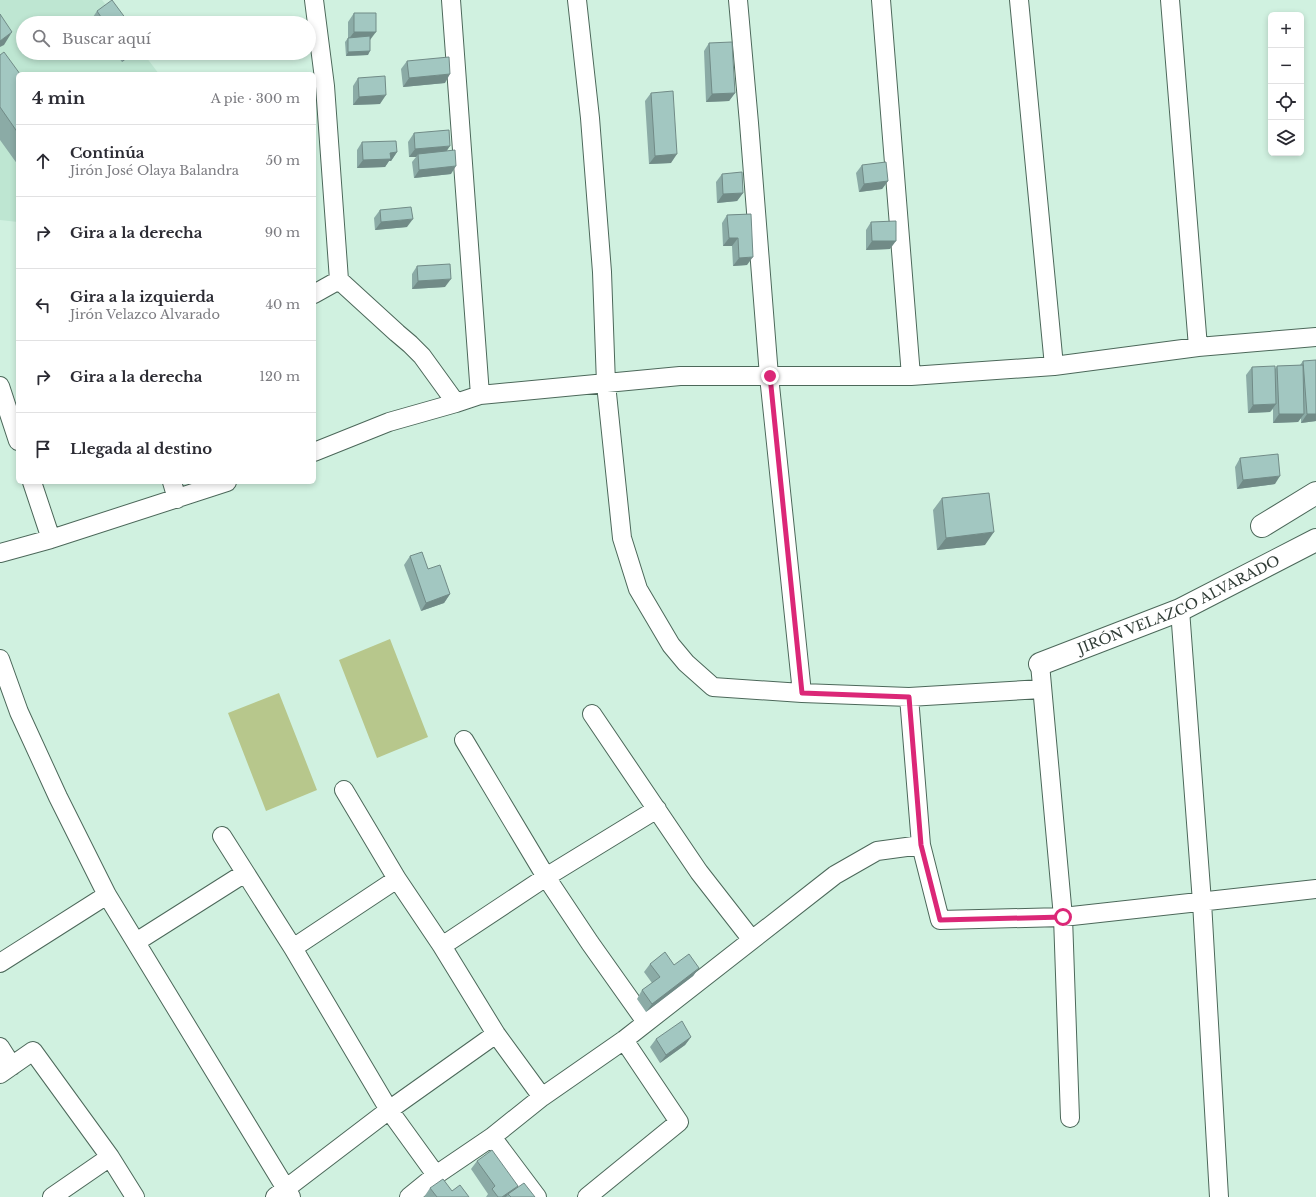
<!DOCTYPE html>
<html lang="es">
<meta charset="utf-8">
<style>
body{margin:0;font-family:"Libre Baskerville",serif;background:#f2f2f3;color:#2b2b33}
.controls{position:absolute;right:12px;top:12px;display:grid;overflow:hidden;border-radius:6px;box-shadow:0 2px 6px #0003}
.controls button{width:36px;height:36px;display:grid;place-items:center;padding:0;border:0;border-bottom:1px solid #e1e1e2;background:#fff;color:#2b2b33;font:20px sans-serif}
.stop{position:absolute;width:12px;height:12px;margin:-9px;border:3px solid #db2777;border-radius:50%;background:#fff}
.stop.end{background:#db2777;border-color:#fff;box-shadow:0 1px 4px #0008}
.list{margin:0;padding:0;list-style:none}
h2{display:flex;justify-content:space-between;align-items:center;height:52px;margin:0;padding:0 16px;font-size:17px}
h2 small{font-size:13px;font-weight:400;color:#7c7c81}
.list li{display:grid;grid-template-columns:26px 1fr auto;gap:12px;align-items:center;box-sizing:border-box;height:72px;padding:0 16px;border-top:1px solid #e1e1e2}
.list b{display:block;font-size:15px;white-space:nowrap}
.list p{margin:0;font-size:13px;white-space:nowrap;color:#7c7c81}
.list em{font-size:13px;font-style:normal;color:#7c7c81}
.icon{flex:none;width:22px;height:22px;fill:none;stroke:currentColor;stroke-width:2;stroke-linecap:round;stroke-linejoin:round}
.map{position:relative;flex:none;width:1316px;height:1197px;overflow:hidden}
.search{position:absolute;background:#fff;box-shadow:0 2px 6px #0003;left:16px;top:16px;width:300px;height:44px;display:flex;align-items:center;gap:10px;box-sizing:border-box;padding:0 14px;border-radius:22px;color:#7c7c81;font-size:15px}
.panel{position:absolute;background:#fff;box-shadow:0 2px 6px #0003;left:16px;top:72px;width:300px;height:412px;border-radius:6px}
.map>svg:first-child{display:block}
</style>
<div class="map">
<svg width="1316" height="1197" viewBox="0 0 1316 1197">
<rect width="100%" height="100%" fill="#d0f1e0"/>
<!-- built -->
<path fill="#bee6d2" d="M0,0H102L120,23H23V53H143L159,74H18V222L0,220Z"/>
<!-- green -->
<path fill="#b7c78c" d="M390,639L428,737L377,758L339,660Z
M279,693L317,790L266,811L228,713Z"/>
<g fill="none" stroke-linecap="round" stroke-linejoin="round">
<!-- street casing -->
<g stroke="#4c685a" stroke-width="20">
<path id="street" d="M314,0L325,86L339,280L397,333L410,344L422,356L456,403L480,395L680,376H911L1054,366L1198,347L1316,337
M451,0L480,395
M577,0L590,118L602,272L606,384L622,538L638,589L671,645L686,663L713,687L802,693L909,697L1042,689
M738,0L749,123L769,376L802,693
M881,0L911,376
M1019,0L1054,366
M1170,0L1198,347
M314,294L339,280
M0,386L18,441
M314,452L389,422L456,403
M32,482L51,539
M172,482L177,499
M0,553L51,539L227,482
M1180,610L1202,902L1219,1197
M0,659L19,712L58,797L107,895L291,1197
M1040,664L1063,917L1070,1118
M909,697L921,845L940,920L1063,917L1316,889
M592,714L699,872L752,940
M464,740L546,877L590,943L646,1022
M344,790L397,879L442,946L496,1034L542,1097
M222,836L293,948L389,1110L436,1175
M136,942L245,873
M442,946L546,877L657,809
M293,948L397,879
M0,963L107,895
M0,1047L12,1066
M0,1074L33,1051L110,1157L135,1197
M492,1137L537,1197
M52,1197L110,1157
M275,1197L389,1110L496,1034
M409,1197L436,1175L492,1137L542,1097L624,1040L835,875L877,851L921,845
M587,1197L679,1122L624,1040"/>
</g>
<!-- secondary casing -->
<g stroke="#4c685a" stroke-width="24">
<g id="secondary">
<path d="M1262,526L1316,493"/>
<path id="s1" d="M1040,664L1180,610L1316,540"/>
</g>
</g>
<!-- street -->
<use href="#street" stroke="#fff" stroke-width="18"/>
<!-- secondary -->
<use href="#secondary" stroke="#fff" stroke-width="22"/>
</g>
<!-- wall -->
<path fill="#8baba6" d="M97,11L129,23H93L91,20Z
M354,13L370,40L368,55L346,56L345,42L348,38V22Z
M709,43L735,93L729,101L706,102L704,51Z
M115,53H134L122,62Z
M0,55L18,74V165L0,140Z
M407,61L445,83L403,87L401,69Z
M358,78L380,104L353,105V86Z
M651,93L671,163L649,164L645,101Z
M414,133L446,151L451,174L414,178L412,162L416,157H409L408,142Z
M362,142L397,152L391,161H389L385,167L357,168V150Z
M862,165L888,181L882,189L859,192L856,173Z
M722,174L743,193L737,201L717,203L716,182Z
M380,210L407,227L375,230L374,218Z
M751,214L747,265L733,266L732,246H723L722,223L727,215Z
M871,222L890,249L866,250V230Z
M417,266L445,287L412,289V274Z
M1303,361L1316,421L1301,423V418L1298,422L1273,423V409L1270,412L1248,413L1246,375L1252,367L1275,369L1277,366L1300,365Z
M1240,458L1275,484L1237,489L1235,467Z
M942,498L985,545L937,550L933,510Z
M410,556L428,569L450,594L444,603L421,611L404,565Z
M650,964L674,965L699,968L693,976L646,1012L637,999L642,990L652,983L644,972Z
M691,1037L685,1045L660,1063L650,1047L656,1039Z
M477,1161L516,1189L535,1197H486L488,1194L471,1169Z
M430,1188L452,1191L469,1197H424Z"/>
<!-- shaded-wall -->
<path fill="#718b87" d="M12,32L4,45L0,47V41Z
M354,32H376L370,40H348Z
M370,51L368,55L346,56L348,52Z
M129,53H134L122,62L128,54Z
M450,74L445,83L403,87L409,78Z
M735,93L729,101L706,102L712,94Z
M386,95L380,104L353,105L359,97Z
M450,146L444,155L418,154L416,157H409L415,149Z
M397,152L391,161H389L385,167L357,168L363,160L390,153Z
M677,154L671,163L649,164L655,156Z
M456,166L451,174L414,178L419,170Z
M888,181L882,189L859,192L864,184Z
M743,193L737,201L717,203L723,194Z
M413,219L407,227L375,230L381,222Z
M729,238H738L732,246H723Z
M872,241H896L890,249L866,250Z
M753,257L747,265L733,266L739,258Z
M451,279L445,287L412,289L418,281Z
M1276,404L1270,412L1248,413L1253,405Z
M1279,414H1304L1298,422L1273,423Z
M1307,414H1316V421L1301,423Z
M1280,476L1275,484L1237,489L1243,480Z
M994,532L985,545L937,550L946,538Z
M450,594L444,603L421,611L426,603Z
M699,968L693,976L646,1012L652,1004Z
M691,1037L685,1045L660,1063L666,1055Z
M518,1186L512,1194H508L506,1197H502Z"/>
<!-- building -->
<path fill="#a2c7c1" stroke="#718b87" d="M112,0L129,23H105L97,11Z
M354,13H376V32H354Z
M0,14L12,32L0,41Z
M370,36V51L348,52V38Z
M732,42L735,93L712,94L709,43Z
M4,52L20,74H18V133L0,107V55Z
M449,57L450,74L409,78L407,61Z
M385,76L386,95L359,97L358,78Z
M673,91L677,154L655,156L651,93Z
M449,130L450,146L415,149L414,133Z
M396,141L397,152L390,153L391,159L363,160L362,142Z
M455,150L456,166L419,170L418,154Z
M886,162L888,181L864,184L862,165Z
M742,172L743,193L723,194L722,174Z
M411,207L413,219L381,222L380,210Z
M751,214L753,257L739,258L738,238H729L727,215Z
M896,221V241H872L871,222Z
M450,264L451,279L418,281L417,266Z
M1316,360V414H1307L1303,361Z
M1303,365L1304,414H1279L1277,366Z
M1275,366L1276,404L1253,405L1252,367Z
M1278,454L1280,476L1243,480L1240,458Z
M989,493L994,532L946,538L942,498Z
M422,552L428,569L440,565L450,594L426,603L410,556Z
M665,952L674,965L689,954L699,968L652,1004L642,990L660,977L650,964Z
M682,1021L691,1037L666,1055L656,1039Z
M492,1150L518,1186L502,1197H498L492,1189L495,1186L477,1161Z
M443,1179L452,1191L460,1185L469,1197H437L430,1188Z
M524,1183L535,1197H511L508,1194Z"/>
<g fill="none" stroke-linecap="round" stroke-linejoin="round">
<!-- route -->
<path stroke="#db2777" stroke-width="5" d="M770,376L802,693L909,697L921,845L940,920L1063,917"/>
</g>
<g text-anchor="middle" stroke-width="3" stroke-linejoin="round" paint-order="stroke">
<!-- street labels -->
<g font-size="14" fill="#313d37" stroke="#ddfeed">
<text dy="5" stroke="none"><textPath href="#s1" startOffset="151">JIRÓN VELAZCO ALVARADO</textPath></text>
</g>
</g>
</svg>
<div class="controls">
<button>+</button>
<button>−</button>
<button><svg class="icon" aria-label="locate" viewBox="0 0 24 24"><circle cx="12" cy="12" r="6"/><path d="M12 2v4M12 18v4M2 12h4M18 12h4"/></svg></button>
<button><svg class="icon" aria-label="layers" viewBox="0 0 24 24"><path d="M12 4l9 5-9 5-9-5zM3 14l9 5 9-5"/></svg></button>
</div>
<div class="stop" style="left:1063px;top:917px"></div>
<div class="stop end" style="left:770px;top:376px"></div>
<div class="search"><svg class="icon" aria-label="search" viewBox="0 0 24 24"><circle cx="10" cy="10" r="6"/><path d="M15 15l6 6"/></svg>Buscar aquí</div>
<section class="panel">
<h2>4 min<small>A pie · 300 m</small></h2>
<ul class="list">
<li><svg class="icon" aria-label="ahead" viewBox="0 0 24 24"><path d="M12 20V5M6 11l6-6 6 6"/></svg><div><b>Continúa</b><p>Jirón José Olaya Balandra</p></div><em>50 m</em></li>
<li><svg class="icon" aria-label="right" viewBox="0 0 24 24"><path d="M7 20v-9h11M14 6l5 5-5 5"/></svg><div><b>Gira a la derecha</b></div><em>90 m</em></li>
<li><svg class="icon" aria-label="left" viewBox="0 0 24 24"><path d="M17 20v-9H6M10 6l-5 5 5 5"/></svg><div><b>Gira a la izquierda</b><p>Jirón Velazco Alvarado</p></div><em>40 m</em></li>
<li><svg class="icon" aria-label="right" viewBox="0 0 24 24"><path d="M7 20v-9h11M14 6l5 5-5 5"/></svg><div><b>Gira a la derecha</b></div><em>120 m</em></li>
<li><svg class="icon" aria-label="arrive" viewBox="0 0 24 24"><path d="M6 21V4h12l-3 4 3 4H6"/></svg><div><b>Llegada al destino</b></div></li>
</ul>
</section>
</div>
